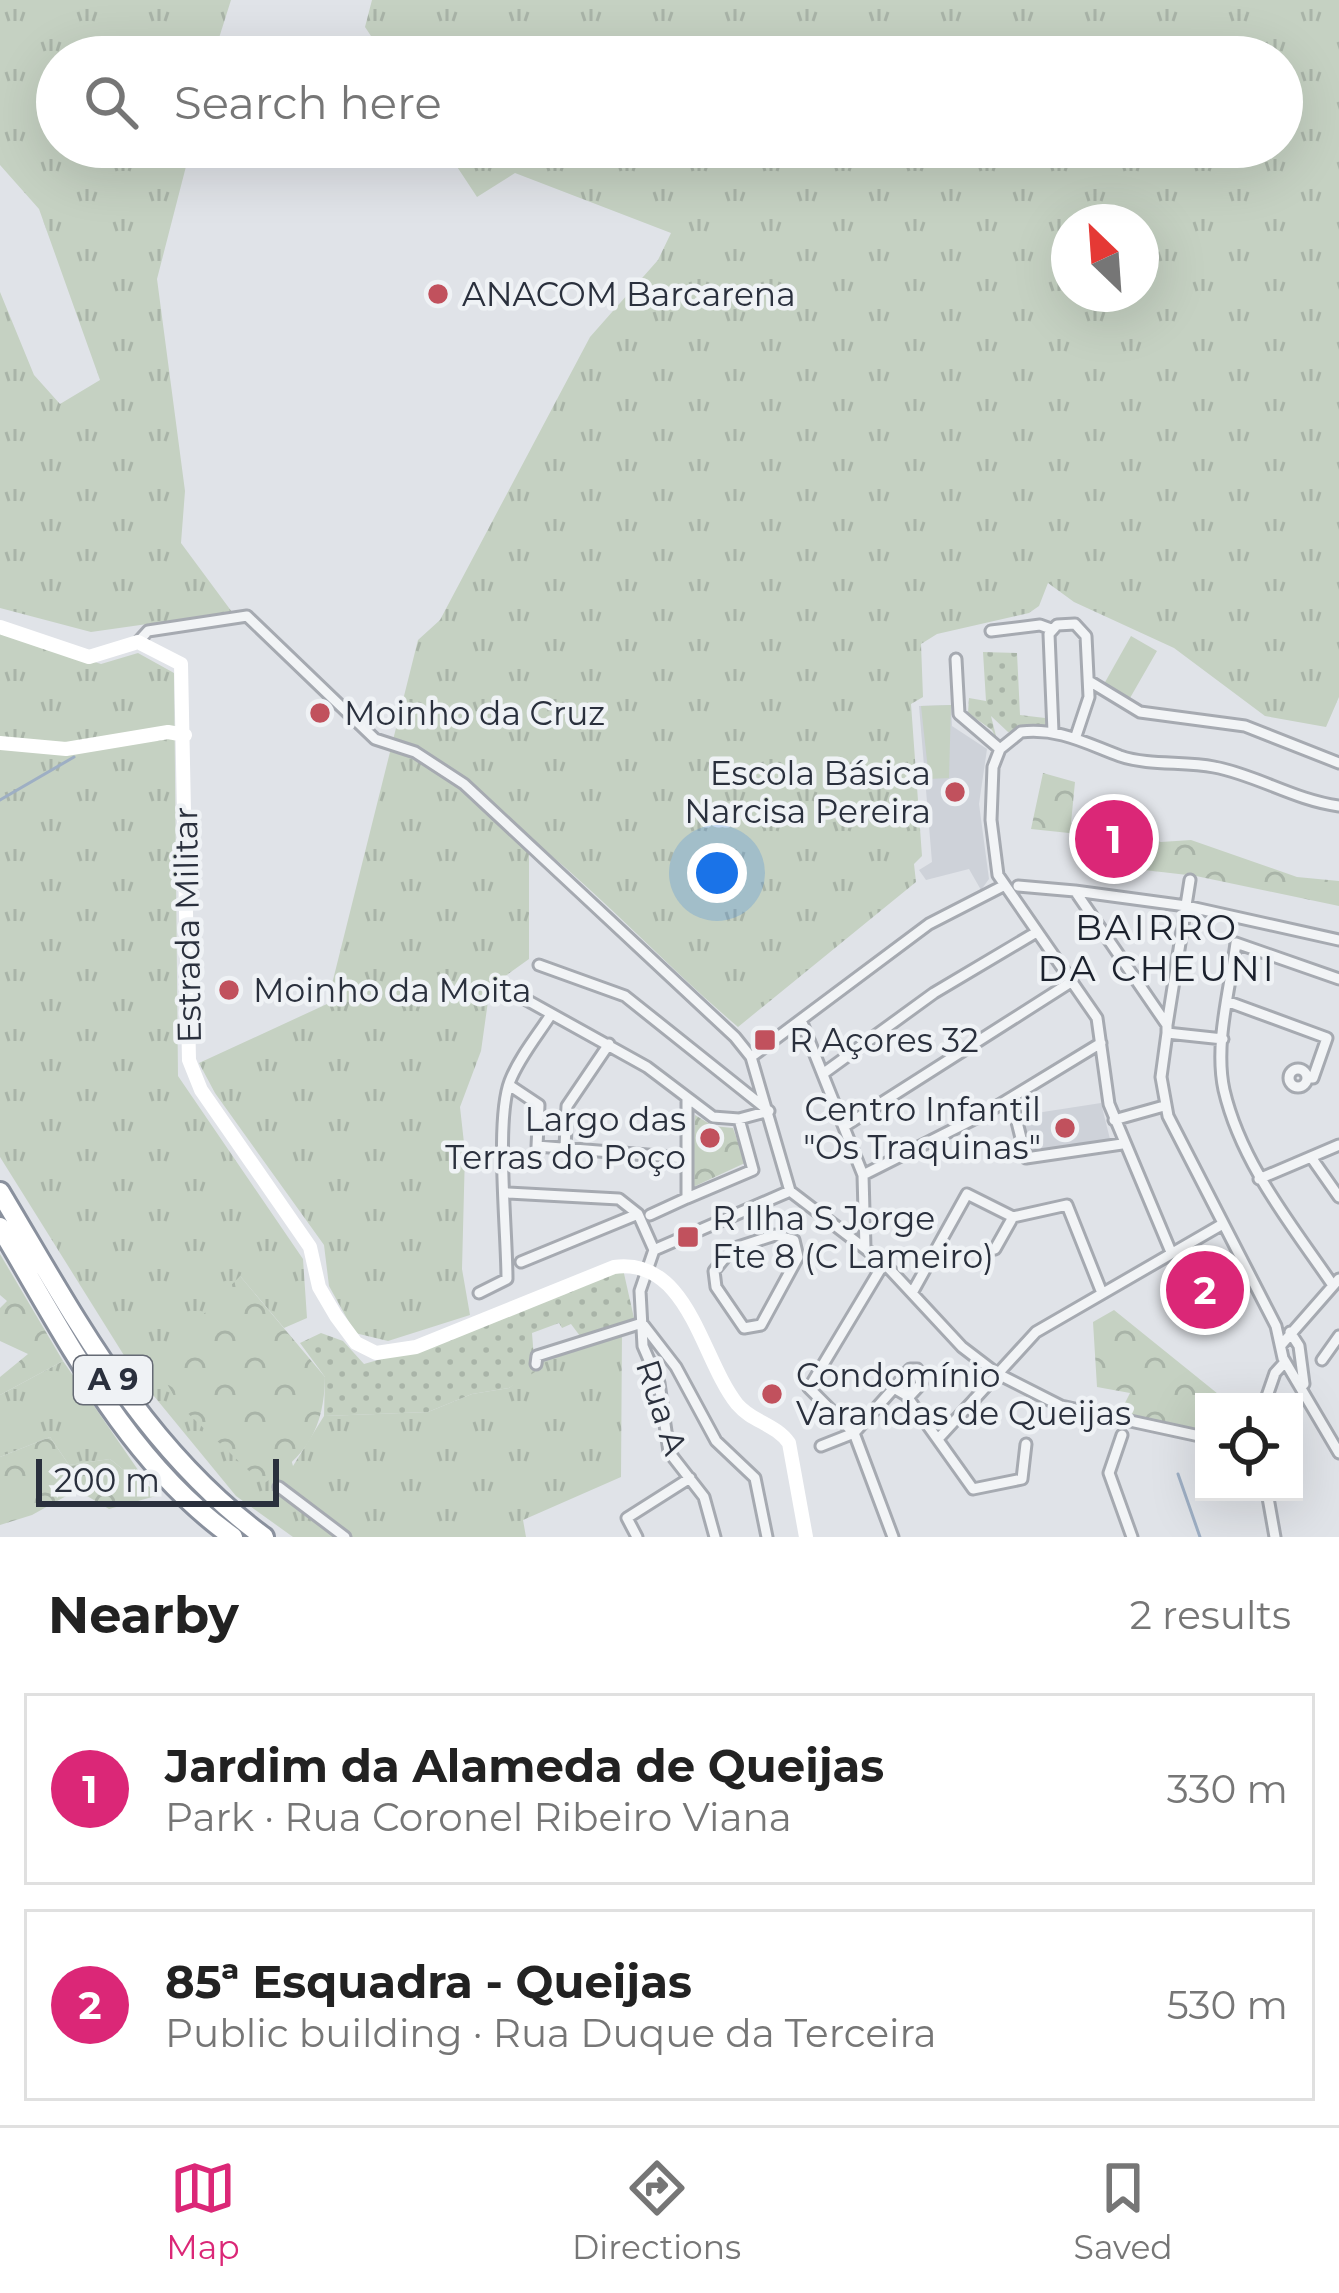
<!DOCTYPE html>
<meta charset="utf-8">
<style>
body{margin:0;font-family:Montserrat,sans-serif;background:#f6f6f6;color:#222}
.controls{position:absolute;right:36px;bottom:36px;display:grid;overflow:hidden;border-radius:0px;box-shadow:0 12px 48px #0002}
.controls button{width:108px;height:108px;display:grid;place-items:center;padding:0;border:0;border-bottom:3px solid #e0e0e0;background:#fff;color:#222;font:60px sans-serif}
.compass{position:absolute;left:1051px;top:204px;width:108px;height:108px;border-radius:50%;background:#fff;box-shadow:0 12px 48px #0002;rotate:335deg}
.scale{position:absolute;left:36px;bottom:30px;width:243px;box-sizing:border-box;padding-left:12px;border:6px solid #2a303d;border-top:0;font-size:33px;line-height:42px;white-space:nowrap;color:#2a303d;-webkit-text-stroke:9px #eff2f5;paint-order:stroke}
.you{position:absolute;left:717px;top:873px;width:42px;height:42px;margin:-30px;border:9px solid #fff;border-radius:50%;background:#1a73e8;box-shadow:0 0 0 18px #1a73e833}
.badge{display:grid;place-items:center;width:78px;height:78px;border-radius:50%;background:#db2777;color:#fff;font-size:39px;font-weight:700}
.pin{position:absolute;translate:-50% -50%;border:6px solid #fff;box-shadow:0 3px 12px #0006}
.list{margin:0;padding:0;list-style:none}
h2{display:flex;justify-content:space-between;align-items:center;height:156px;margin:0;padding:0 48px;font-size:51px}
h2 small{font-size:39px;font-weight:400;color:#767676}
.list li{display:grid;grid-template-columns:78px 1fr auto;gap:36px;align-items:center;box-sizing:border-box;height:192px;margin:0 24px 24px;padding:0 24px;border:3px solid #e0e0e0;border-radius:0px}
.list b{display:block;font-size:45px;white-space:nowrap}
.list p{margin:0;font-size:39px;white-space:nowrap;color:#767676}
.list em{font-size:39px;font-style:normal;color:#767676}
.icon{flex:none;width:66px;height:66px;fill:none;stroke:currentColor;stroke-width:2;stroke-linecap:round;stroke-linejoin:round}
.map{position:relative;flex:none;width:1339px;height:1537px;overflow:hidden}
.search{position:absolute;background:#fff;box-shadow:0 12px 48px #0002;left:36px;right:36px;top:36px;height:132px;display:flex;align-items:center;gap:30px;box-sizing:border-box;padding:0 42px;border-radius:66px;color:#767676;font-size:45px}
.sheet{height:588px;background:#fff}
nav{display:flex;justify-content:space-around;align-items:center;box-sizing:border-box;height:168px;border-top:3px solid #e0e0e0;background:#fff;font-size:33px;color:#767676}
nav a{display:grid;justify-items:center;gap:6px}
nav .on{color:#db2777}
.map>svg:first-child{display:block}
</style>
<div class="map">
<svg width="1339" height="1537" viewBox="0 0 1339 1537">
<defs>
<pattern id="grass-tufts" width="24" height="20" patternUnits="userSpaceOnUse" patternTransform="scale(3)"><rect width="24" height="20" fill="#c5d1c2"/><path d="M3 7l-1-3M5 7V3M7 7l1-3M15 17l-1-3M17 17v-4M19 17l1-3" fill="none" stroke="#a9b4a8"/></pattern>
<pattern id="forest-crowns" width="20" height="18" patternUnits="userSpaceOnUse" patternTransform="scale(3)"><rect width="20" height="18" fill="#c5d1c2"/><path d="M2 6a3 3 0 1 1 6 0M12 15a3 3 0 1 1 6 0" fill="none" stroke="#a9b4a8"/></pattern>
<pattern id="garden-dots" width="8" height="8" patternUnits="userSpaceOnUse" patternTransform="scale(3)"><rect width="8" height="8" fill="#c5d1c2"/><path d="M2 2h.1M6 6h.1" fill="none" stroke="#a9b4a8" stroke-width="1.8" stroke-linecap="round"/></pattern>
</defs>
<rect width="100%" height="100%" fill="#e0e3e8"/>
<!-- built -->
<path fill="#ced2d9" d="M951,705L952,726L987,749L979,804L989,879L981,890L969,869L926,880L919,870L932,862L919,706Z
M1101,1103L1110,1139L1027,1152L1017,1116Z"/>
<!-- grass -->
<path fill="url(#grass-tufts)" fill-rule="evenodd" d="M0,0H231L213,57H57V147H191L157,279L185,491L181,543L232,612L91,632L0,608V292L34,375L60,404L100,380L39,209L0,165Z
M372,0H1339V697L1326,727L1265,716L1174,648L1074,602L1048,583L1039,606L1029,613L937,634L921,644L923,697L911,704L922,856L914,864L916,882L738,1027C670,969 610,904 541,847L529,853V959L490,987L481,1051L460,1107L465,1152L462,1269L470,1315L388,1341L355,1333L329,1286L324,1245L215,1093L199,1063L327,1004L418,640L440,620L590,337L658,260L671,233L515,173L477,197L444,147H1282V57H385L365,27ZM1069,222H1141V294H1069Z
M0,631L101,664L138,653L174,673L178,1076L303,1259L307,1318L284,1328L240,1276L293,1466L324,1416L428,1412L472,1394L509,1388L564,1345L622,1331L621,1477L523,1520L526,1537H293L236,1496L135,1373L0,1157Z
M63,1361L156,1496L110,1459L69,1465L50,1437L0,1457V1395Z"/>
<!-- forest -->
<path fill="url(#forest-crowns)" d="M1043,773L1075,782L1071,823L1111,821V831L1161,842L1191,840L1297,877L1339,881V906L1196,876L1075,862L1078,839L1069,833L1031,829Z
M695,1115L713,1126L733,1128L745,1163L691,1188L687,1180L693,1176Z
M0,1254L63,1361L0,1395V1377L28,1354L0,1341V1308L7,1301L0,1295Z
M240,1276L325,1377C324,1429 307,1456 263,1484L179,1405L156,1364Z
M1114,1310L1228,1402H1204V1432L1120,1413L1130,1393L1097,1387L1093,1322Z
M50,1437L69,1465L110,1459L156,1496L109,1509L77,1490L32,1515L0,1525V1457Z"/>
<!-- garden -->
<path fill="url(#garden-dots)" d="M983,652L1017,653L1020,715L1045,718L1046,726L1008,732L991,716L997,740L992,730L968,713L969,698L986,701Z
M623,1269L636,1327L583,1340L571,1324L562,1328L559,1323L532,1333L535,1372L509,1388L472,1394L428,1412L324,1416L325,1377L300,1343L321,1333L343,1341L364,1364L450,1339Z"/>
<!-- pitch -->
<path fill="#c5d1c2" d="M1131,636L1157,651L1130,698L1104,684Z
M951,705L949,778L929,779L921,706Z"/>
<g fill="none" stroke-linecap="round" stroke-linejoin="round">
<!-- stream -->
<path stroke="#9eafc4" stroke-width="3" d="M0,800L74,757
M1178,1474L1200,1537"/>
<!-- street casing -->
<g stroke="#a6aab1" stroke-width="15">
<path id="street" d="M991,631L1040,625L1051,629
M138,642L148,631L247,616L375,739L415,752L464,784L735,1037L751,1057L790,1191L884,1263L962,1347L996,1373L1061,1406L1204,1437
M956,659L959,714L1000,749
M1089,681L1140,712L1245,726L1339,763
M1053,732L1049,634L1057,625L1075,624L1086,636L1089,697L1076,736
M1018,886L1075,891
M539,965L625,996L769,1111
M505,988L647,1067L713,1117L739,1119L769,1111
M1229,1002L1327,1038L1313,1078H1307
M801,1020L863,1175L865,1248
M1167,1025L1190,880
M1167,1033L1161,1077L1168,1116L1276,1326L1283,1358L1339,1453
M1223,1039L1167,1033V1025L1075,891L1186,906L1339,940
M751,1057L929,924L1003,886
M1289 1078a9 9 0 1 1 18 0a9 9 0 1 1-18 0Z
M824,1073L934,993L1035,933
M509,1085L539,1105L537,1146L684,1158
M1011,1098L1026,1158L1122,1144
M687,1099V1198L753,1170L739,1119
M1114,1120L1164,1106
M845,1126L1071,982
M565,1147L567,1106L609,1044
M1311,1157L1339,1197
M863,1175L986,1113L1101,1043
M1259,1179L1339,1145
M508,1193L619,1199L638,1214L654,1250
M650,1215L687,1198
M775,1235L794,1240L798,1257L761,1325L744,1328L716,1287L714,1271L732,1249Z
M995,1249L1013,1217
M1171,1252L1109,1104L1097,1018L998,875L991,820L993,767L1000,749L1021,732C1060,728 1085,743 1120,756C1149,766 1184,761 1214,767C1257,775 1294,800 1339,806
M521,1262L638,1214
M884,1263L809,1388L854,1433L893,1537
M1332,1284C1291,1224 1241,1163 1224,1090C1214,1044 1230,989 1236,943L1339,979
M479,1293L507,1279C507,1231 495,1120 510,1081C519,1058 537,1036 550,1016
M912,1293L967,1194L1013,1217L1067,1205L1102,1293
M1290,1332L1299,1346L1304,1384
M1282,1344L1339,1279
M1322,1360L1339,1336
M536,1364L537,1356L642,1323L676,1367L716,1441L755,1478L767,1537
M894,1388L910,1369H917L921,1384L908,1398
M1265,1402L1275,1373L1285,1362
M1122,1435L1109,1473L1132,1537
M938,1439L1036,1332L1221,1225
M821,1446L854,1433L894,1388L906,1395L973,1489L1022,1479L1026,1444
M279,1487L345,1537
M1267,1492L1275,1537
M637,1537L627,1518L690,1478
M715,1537L704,1497L669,1452L659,1383L643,1346L640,1291L654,1250L790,1191"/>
</g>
<!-- highway casing -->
<g stroke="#89909d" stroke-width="24">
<path id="highway" d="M0,1192C76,1319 142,1447 264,1537
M0,1227C66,1337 126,1461 233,1537"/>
</g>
<!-- street -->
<use href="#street" stroke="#f2f4f6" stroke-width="9"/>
<!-- secondary -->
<path stroke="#fff" stroke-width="14" d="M0,627L89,657L138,642L181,664L189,1060L201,1090L310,1247L319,1287L336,1316L356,1343L376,1353L416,1347L614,1267C689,1257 701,1359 737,1404C752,1422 776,1424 789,1443L806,1537
M0,743L66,749L168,732L185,735"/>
<!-- highway -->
<use href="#highway" stroke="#fff" stroke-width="18"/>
</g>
<!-- markers -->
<g fill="#c1515d" stroke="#eff2f5" stroke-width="4.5">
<circle cx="438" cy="294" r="12"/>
<circle cx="320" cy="713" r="12"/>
<circle cx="955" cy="792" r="12"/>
<circle cx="229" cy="990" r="12"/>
<rect x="753" y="1028" width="24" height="24" rx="6"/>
<circle cx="1065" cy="1128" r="12"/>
<circle cx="710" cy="1138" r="12"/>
<rect x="676" y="1225" width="24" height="24" rx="6"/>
<circle cx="772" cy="1394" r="12"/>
</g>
<g text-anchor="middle" stroke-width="9" stroke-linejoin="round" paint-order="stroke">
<!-- shield labels -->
<rect fill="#eff2f5" stroke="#656a74" stroke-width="3" x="74" y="1356" width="78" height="48" rx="9"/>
<g font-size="30" font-weight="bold" fill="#2a303d">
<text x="113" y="1390">A 9</text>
</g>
<!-- poi labels -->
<g font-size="33" fill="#2a303d" stroke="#eff2f5" text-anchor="start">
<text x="462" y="306">ANACOM Barcarena</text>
<text x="344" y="725">Moinho da Cruz</text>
<text x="931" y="785" text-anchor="end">Escola Básica<tspan x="931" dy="38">Narcisa Pereira</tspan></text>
<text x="253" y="1002">Moinho da Moita</text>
<text x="789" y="1052">R Açores 32</text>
<text x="1041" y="1121" text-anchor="end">Centro Infantil<tspan x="1041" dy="38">"Os Traquinas"</tspan></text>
<text x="686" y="1131" text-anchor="end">Largo das<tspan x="686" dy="38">Terras do Poço</tspan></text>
<text x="712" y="1230">R Ilha S Jorge<tspan x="712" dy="38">Fte 8 (C Lameiro)</tspan></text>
<text x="796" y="1387">Condomínio<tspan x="796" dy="38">Varandas de Queijas</tspan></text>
</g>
<!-- street labels -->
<g font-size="33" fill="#2a303d" stroke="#eff2f5">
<text transform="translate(187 925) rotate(-91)" y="12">Estrada Militar</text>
<text transform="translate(662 1407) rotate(72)" y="12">Rua A</text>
</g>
<!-- neighbourhood labels -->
<g font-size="36" letter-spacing="3" fill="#1c222e" stroke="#eff2f5">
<text x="1157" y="940">BAIRRO<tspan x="1157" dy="41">DA CHEUNI</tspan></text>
</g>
</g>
</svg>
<div class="controls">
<button><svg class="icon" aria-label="locate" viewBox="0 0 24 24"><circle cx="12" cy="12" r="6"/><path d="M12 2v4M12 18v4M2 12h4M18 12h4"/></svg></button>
</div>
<svg class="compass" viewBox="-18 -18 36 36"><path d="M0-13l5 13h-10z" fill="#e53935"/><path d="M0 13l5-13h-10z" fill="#767676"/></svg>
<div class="scale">200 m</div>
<div class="you"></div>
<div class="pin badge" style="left:1114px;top:839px">1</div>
<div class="pin badge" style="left:1205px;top:1290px">2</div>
<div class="search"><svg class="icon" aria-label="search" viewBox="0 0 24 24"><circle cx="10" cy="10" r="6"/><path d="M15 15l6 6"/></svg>Search here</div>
</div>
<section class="sheet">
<h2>Nearby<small>2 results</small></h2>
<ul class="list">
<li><span class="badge">1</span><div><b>Jardim da Alameda de Queijas</b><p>Park · Rua Coronel Ribeiro Viana</p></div><em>330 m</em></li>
<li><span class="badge">2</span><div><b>85ª Esquadra - Queijas</b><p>Public building · Rua Duque da Terceira</p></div><em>530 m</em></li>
</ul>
</section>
<nav>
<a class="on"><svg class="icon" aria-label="map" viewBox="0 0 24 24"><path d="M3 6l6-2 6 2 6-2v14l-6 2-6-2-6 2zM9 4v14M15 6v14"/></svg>Map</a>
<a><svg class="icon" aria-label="directions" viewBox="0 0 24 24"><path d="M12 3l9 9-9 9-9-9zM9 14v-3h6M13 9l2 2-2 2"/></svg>Directions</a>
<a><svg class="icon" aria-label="saved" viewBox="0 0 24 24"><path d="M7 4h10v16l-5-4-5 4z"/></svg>Saved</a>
</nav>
